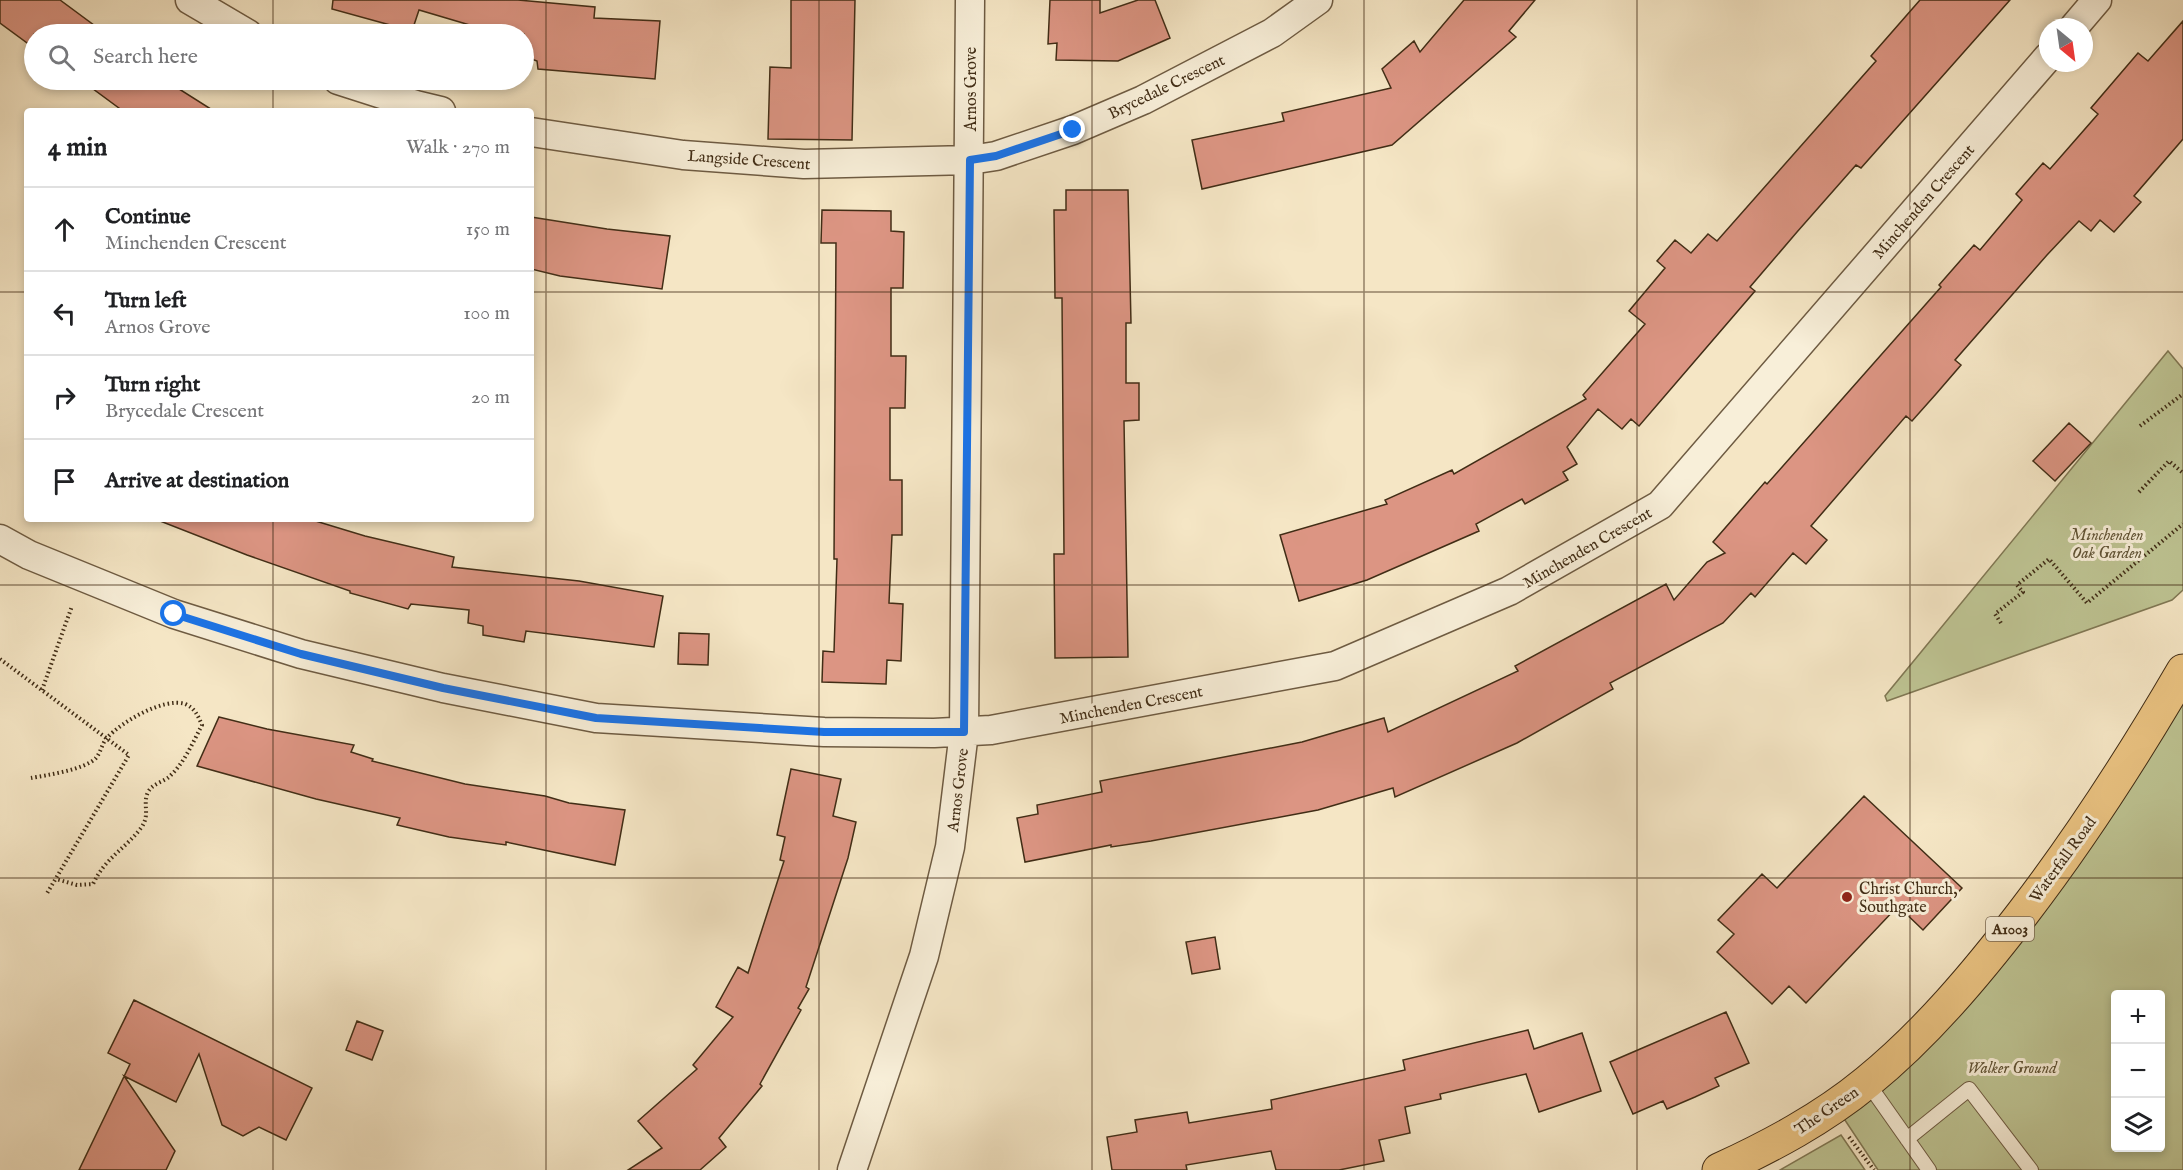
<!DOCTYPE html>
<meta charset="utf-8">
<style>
body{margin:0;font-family:"IM FELL English",serif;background:#f6f6f6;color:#202124}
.controls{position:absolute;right:18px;bottom:18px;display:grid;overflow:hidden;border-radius:6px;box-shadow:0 3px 9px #0003}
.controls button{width:54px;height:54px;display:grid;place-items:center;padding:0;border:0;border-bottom:2px solid #e0e0e0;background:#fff;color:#202124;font:30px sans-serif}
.compass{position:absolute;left:2039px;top:18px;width:54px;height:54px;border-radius:50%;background:#fff;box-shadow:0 3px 9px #0003;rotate:151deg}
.stop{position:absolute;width:18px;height:18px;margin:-14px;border:4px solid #1a73e8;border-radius:50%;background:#fff}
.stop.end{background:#1a73e8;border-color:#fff;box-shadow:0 2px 6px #0008}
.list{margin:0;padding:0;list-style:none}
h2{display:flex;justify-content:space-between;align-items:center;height:78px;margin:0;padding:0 24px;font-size:26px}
h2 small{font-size:20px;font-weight:400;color:#757577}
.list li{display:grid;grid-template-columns:39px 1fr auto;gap:18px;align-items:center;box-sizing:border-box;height:84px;padding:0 24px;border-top:2px solid #e0e0e0}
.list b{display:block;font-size:22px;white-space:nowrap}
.list p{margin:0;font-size:20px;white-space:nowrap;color:#757577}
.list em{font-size:20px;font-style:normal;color:#757577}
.icon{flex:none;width:33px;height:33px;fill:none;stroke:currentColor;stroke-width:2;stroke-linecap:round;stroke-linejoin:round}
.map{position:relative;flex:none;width:2183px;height:1170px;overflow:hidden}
.search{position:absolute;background:#fff;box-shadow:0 3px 9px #0003;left:24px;top:24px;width:510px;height:66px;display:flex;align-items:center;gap:15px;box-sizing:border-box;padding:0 21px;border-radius:33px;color:#757577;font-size:22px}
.panel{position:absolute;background:#fff;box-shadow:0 3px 9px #0003;left:24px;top:108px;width:510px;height:414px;border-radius:6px}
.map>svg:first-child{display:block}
</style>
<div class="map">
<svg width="2183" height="1170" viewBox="0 0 2183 1170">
<rect width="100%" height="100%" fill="#f5e6c5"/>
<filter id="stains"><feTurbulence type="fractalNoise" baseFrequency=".00333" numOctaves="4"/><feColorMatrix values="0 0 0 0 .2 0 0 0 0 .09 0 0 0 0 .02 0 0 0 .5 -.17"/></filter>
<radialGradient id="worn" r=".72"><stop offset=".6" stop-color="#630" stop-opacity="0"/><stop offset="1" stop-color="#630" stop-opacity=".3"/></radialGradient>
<!-- green -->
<path fill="#bec493" stroke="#807854" stroke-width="1.5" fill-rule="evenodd" d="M2168,351L2183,369V590L2172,600L1887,701L1885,696Z
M2183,678V1170H1878L1831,1099L1912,1026L2054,863ZM2116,994H2160V1148H2116Z
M1841,1135L1865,1170H1780Z"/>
<!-- building -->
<path fill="#dc9583" stroke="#412d16" stroke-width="1.5" d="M0,0H60L106,34H34V48L0,23Z
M333,0H518L595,7L594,18L660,21L655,79L538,69L537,61L529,58L530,53L524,51V34H500L419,10L412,31L332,9Z
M791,0H855L852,140L768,139L770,67L791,68Z
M1050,0H1100V13L1138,0H1155L1170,38L1118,61L1056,60L1057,43L1048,44Z
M1464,0H1535L1509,31L1516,37L1392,145L1202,189L1192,140L1284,121L1282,113L1391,88L1382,69L1414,41L1420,52Z
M1920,0H2010L1861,168L1856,165L1797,232L1750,287L1755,291L1639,426L1631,419L1622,429L1598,409L1567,447L1577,464L1563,472L1568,480L1525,504L1522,499L1476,524L1479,531L1367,580L1299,601L1280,535L1387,504L1385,500L1452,470L1454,474L1586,399L1583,395L1645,324L1629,311L1665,268L1657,261L1675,240L1691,253L1708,234L1717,241L1876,61L1871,56Z
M2183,21V139L2134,196L2141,202L2114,232L2100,220L2091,231L2079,221L2047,255L1955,360L1961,365L1936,394L1912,421L1906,416L1811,526L1827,540L1806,564L1793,553L1755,597L1751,593L1723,623L1610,683L1613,689L1517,743L1395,797L1393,788L1318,810L1151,841L1111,847V845L1025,862L1017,818L1038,814L1037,805L1102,792L1100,781L1302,742L1384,718L1388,732L1518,671L1515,666L1666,584L1674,600L1707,562L1725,553L1713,542L1765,482L1767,484L1941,287L1939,285L1974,245L1980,250L2022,200L2016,194L2043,163L2050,169L2098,114L2091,108L2138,53L2148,61Z
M81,80H165L214,111H123Z
M1066,190H1128L1131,323H1126V383H1139V420L1124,421L1128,657L1055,658L1054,554H1064L1062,298H1055L1054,210H1066Z
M822,210L891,211V231L904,232L903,288H891V356H906L905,408H890V480H902V535H892L889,603L903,604L901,661L887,660L886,684L822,682L823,651L834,652L837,559H834L836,243H821Z
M531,217L607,229L670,236L662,289L560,276L531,269Z
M2069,423L2091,443L2055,481L2033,461Z
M160,519H309L365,536L454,557L452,567L579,581L663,596L654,647L526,631L524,642L483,635V626L468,623L469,610L411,604L408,609L350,593V591L247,555L160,521Z
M679,633L709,634L708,665L678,664Z
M219,717L267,729L354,745L351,752L373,759L372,761L465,784L545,796L569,803L625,810L615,865L506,842V845L449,837L397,825L400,818L316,799L197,766Z
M791,769L841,779L833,816L856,822L848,858L806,987L809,989L798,1008L801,1010L760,1084L762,1086L719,1138L726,1147L700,1170H628L662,1148L638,1121L697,1069L693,1065L733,1017L716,1007L738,967L748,973L784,861L780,860L785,837L777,835Z
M1864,796L1962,888L1923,930L1898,906L1806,1003L1789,986L1772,1004L1717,952L1734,934L1718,920L1762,874L1777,888Z
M1215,937L1220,969L1192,974L1186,942Z
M134,1000L312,1088L286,1140L259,1127L243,1136L222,1125L199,1054L176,1102L124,1076L175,1151L166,1170H79L130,1064L108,1053Z
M1726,1012L1749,1063L1715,1078L1719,1086L1695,1097L1667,1109L1663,1101L1633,1114L1610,1062Z
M357,1021L383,1031L372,1060L346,1050Z
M1528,1030L1534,1049L1582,1033L1601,1091L1539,1112L1526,1074L1440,1094L1441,1099L1405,1107L1410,1133L1379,1140L1384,1161L1339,1170H1276L1271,1151L1186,1165L1187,1170H1112L1107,1137L1137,1132L1135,1120L1187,1112L1189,1123L1272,1109L1271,1100L1405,1070L1403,1060Z"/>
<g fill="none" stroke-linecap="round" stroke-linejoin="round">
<!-- lane casing -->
<g stroke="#6e5b42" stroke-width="16">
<path id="lane" d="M1867,1082L1929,1170
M1907,1139L1969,1089L2031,1170"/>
</g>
<!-- street casing -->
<g stroke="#6e5b42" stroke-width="31">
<path id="street" d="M190,0L248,34
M2074,27L2097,0
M338,80L416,105L441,111
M531,132L683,155L804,164L970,160L996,156L1073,130L1143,100L1272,33L1318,0
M0,539L29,555L174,614L301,654L443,688L596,718L824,732L934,733L991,730L1335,666L1509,591L1660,505L2048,57
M852,1170L924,956L950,847L964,732L970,0"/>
</g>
<!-- primary casing -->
<g stroke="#412d16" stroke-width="35">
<path id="primary" d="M1719,1170C1771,1146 1822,1119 1867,1082C1926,1034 1977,973 2023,913C2082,836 2134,755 2183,671"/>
</g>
<!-- path -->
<path stroke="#412d16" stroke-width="4" stroke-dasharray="1.5 3" stroke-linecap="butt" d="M2140,426L2183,394
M2139,492L2169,461L2183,473
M2001,623L1995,614L2023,592L2017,585L2049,559L2087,603L2183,524
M0,659L129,755L46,895
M42,690L72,606
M31,778C47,775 84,770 96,758C101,752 102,743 107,738C121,722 164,697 185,704C195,708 198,716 202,725C193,742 185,762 170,776C164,782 153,783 148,792C142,805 151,814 141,828C125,849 105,858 93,884L77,885L56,879
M1849,1137L1874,1170"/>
<!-- lane -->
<use href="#lane" stroke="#f8efd9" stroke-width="14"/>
<!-- street -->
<use href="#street" stroke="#f8efd9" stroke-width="28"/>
<!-- primary -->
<use href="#primary" stroke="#eac382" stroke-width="33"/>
</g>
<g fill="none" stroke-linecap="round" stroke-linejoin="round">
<!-- route -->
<path stroke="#1a73e8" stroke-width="8" d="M174,614L301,654L443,688L596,718L824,732H964L970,160L996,156L1073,130"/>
</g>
<!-- grid -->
<path fill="none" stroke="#412d16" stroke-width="1.5" stroke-opacity="0.55" d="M273,0V34M546,0V1170M819,0V1170M1092,0V1170M1364,0V1170M1637,0V1170M1910,0V1170M273,80V111M0,292H27M531,292H2183M273,519V1170M0,585H2183M0,878H2183"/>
<!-- markers -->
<circle fill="#8f2418" stroke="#f8efd9" stroke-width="2" cx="1847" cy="897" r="6"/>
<g text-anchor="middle" stroke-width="6" stroke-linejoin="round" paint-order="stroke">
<!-- shield labels -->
<rect fill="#f8efd9" stroke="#786750" stroke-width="1.5" x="1986" y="917" width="48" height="24" rx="4.5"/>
<g font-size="15" font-weight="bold" fill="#412d16">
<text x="2010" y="934">A1003</text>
</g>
<!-- street labels -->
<g font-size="16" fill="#412d16" stroke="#f8efd9">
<text transform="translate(1166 86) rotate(-26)" y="6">Brycedale Crescent</text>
<text transform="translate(970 89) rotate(-90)" y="6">Arnos Grove</text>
<text transform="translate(749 159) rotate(4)" y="6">Langside Crescent</text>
<text transform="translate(1923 201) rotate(-49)" y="6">Minchenden Crescent</text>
<text transform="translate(1587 547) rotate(-30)" y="6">Minchenden Crescent</text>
<text transform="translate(1131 704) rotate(-11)" y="6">Minchenden Crescent</text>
<text transform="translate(957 790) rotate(-83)" y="6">Arnos Grove</text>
<text transform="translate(2062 859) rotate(-54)" y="6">Waterfall Road</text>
<text transform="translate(1826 1110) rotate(-34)" y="6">The Green</text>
</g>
<!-- park labels -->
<g font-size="16" font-style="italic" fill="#605335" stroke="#f8efd9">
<text x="2107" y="540">Minchenden<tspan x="2107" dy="18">Oak Garden</tspan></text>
<text x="2012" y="1073">Walker Ground</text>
</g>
<!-- poi labels -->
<g font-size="16" fill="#412d16" stroke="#f8efd9" text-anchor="start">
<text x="1859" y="894">Christ Church,<tspan x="1859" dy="18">Southgate</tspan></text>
</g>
</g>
<rect width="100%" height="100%" filter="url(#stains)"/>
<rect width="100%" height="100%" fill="url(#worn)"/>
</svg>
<div class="controls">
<button>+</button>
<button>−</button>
<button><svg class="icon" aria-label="layers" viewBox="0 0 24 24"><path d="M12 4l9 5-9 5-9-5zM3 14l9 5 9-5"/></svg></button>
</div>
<svg class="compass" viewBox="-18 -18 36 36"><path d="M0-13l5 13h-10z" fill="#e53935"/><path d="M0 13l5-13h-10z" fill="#757577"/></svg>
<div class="stop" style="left:174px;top:614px"></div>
<div class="stop end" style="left:1073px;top:130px"></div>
<div class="search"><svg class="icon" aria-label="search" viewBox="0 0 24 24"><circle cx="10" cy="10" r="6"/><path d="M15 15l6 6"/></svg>Search here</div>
<section class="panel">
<h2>4 min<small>Walk · 270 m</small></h2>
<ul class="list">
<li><svg class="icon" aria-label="ahead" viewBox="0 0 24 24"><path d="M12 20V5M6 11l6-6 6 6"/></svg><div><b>Continue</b><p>Minchenden Crescent</p></div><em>150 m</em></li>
<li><svg class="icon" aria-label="left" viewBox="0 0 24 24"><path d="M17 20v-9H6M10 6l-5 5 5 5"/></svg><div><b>Turn left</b><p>Arnos Grove</p></div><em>100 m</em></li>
<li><svg class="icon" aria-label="right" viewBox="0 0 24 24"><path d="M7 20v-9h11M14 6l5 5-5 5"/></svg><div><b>Turn right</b><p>Brycedale Crescent</p></div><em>20 m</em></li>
<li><svg class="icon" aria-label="arrive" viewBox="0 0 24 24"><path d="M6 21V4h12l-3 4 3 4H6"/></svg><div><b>Arrive at destination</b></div></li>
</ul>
</section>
</div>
